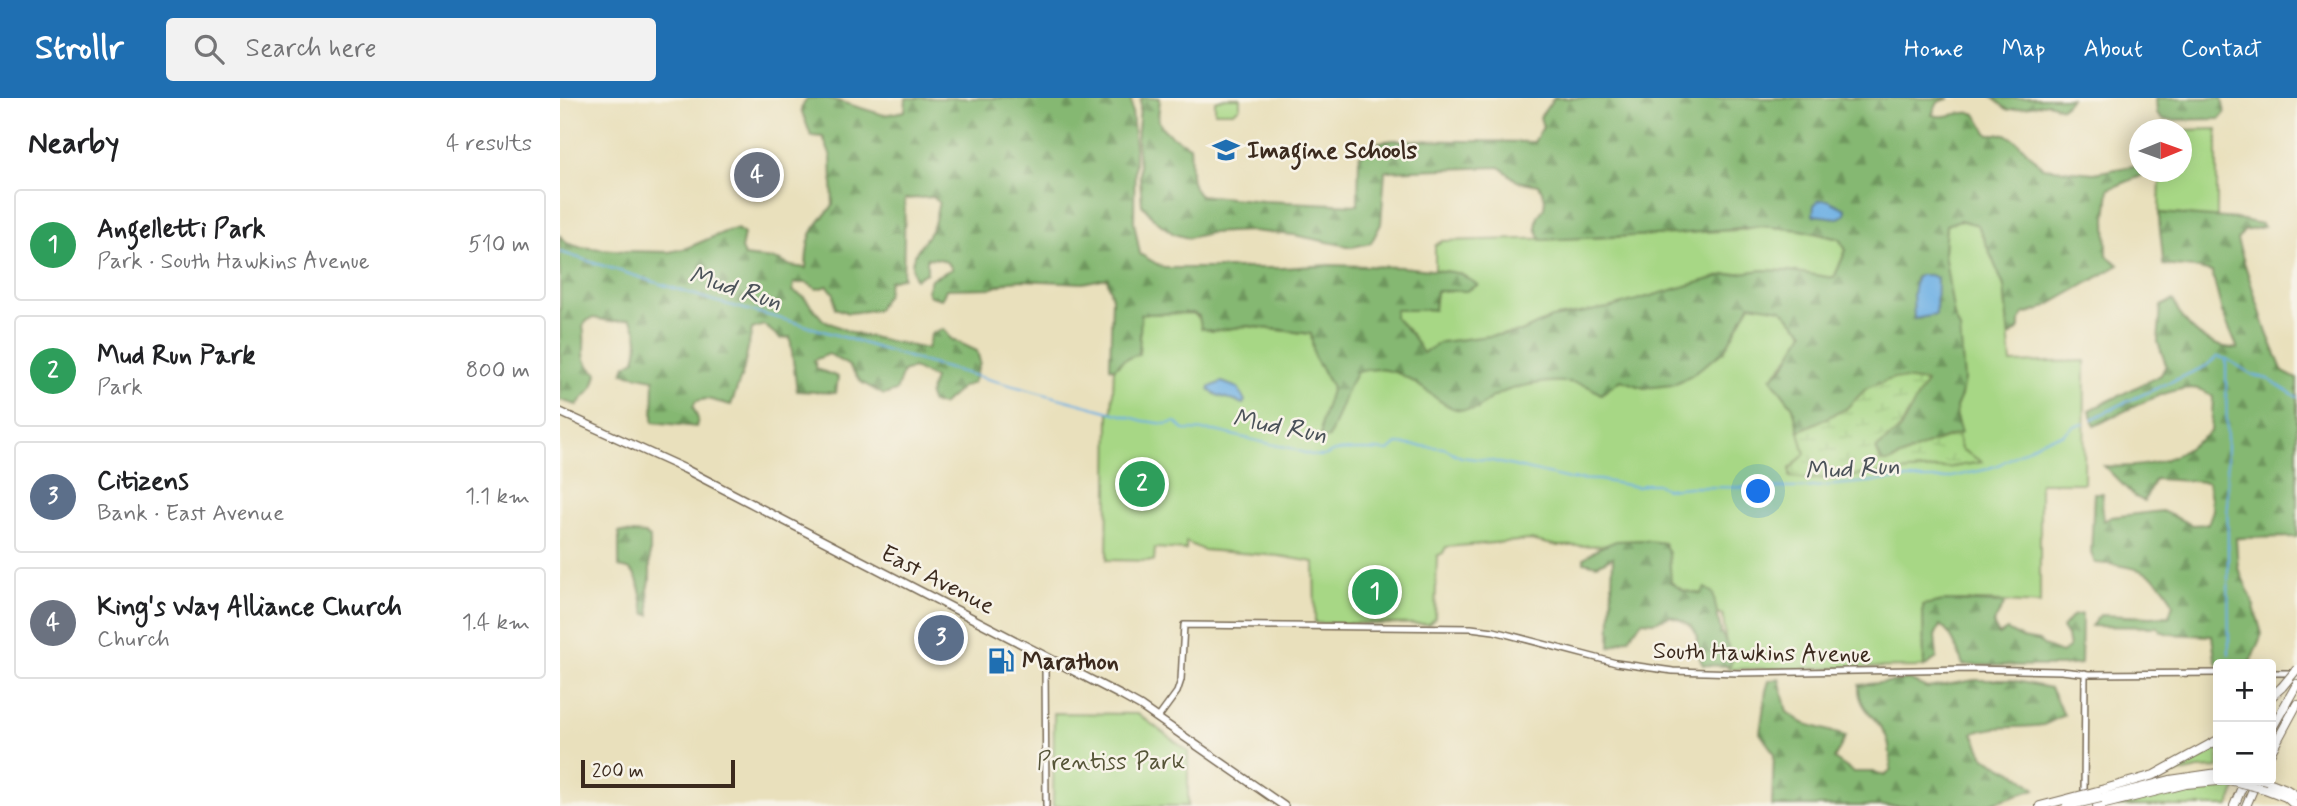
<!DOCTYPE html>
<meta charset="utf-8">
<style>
body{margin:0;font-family:Mynerve,sans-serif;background:#f2f2f2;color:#202124}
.controls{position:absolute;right:21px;bottom:21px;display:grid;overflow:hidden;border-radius:7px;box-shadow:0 4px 18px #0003}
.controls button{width:63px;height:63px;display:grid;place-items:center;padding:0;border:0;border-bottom:2px solid #e0e0e0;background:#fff;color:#202124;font:35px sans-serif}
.compass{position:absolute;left:1569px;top:21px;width:63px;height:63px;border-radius:50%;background:#fff;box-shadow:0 4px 18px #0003;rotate:89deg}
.scale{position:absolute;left:21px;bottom:18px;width:154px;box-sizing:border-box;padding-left:7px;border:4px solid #3b2a1e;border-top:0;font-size:19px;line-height:24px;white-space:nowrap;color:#3b2a1e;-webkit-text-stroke:5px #f7f3e8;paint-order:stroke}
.you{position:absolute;left:1199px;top:394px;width:24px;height:24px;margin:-18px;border:5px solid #fff;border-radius:50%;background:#1a73e8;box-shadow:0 0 0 10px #1a73e833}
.badge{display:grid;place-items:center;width:46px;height:46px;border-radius:50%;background:#1f6fb2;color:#fff;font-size:23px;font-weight:700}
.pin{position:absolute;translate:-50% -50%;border:4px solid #fff;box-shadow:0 2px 7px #0006}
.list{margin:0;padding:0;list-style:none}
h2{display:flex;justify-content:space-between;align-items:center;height:91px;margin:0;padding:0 28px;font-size:30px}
h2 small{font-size:23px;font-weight:400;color:#757577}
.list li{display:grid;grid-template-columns:46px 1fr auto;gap:21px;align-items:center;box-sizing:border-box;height:112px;margin:0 14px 14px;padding:0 14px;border:2px solid #e0e0e0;border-radius:7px}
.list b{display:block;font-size:26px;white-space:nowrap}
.list p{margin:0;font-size:23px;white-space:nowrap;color:#757577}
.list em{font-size:23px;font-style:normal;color:#757577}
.icon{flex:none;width:38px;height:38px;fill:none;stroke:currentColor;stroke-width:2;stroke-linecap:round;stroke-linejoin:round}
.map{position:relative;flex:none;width:1737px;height:708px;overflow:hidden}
header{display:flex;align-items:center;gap:42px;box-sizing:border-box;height:98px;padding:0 35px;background:#1f6fb2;color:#fff}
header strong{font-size:33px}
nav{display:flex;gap:38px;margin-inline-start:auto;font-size:24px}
.search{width:490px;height:63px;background:#f2f2f2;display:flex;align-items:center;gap:18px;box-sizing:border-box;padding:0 24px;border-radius:7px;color:#757577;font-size:26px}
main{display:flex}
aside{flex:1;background:#fff}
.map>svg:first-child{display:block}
</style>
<header>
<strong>Strollr</strong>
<div class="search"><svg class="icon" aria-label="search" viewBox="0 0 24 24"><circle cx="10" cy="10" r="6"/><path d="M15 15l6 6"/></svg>Search here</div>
<nav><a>Home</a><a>Map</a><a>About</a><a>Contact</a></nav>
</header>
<main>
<aside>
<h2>Nearby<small>4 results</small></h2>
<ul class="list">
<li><span class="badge" style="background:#2e9e5b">1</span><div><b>Angelletti Park</b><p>Park · South Hawkins Avenue</p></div><em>510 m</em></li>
<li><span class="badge" style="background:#2e9e5b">2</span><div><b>Mud Run Park</b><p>Park</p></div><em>800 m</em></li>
<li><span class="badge" style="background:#5c6f8a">3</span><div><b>Citizens</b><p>Bank · East Avenue</p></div><em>1.1 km</em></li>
<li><span class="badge" style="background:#6b7280">4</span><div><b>King's Way Alliance Church</b><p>Church</p></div><em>1.4 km</em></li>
</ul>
</aside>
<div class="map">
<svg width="1737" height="708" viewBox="0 0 1737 708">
<defs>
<pattern id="forest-firs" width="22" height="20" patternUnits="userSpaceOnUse" patternTransform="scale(1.75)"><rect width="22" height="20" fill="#85b872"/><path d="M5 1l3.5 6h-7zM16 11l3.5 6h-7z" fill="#6e965d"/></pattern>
<pattern id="wetland-marsh" width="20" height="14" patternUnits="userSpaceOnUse" patternTransform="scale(1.75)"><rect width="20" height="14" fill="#a7d785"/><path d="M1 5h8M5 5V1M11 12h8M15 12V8" fill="none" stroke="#91b972"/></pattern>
</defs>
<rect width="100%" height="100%" fill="#f7f3e8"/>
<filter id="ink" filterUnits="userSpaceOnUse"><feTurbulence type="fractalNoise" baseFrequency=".0143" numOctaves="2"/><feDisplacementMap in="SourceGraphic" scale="14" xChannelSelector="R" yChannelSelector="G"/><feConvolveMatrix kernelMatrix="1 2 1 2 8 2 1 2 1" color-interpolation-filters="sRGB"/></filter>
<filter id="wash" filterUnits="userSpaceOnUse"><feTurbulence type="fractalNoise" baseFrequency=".00686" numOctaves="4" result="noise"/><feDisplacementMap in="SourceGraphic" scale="28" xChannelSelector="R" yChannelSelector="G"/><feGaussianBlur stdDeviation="1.57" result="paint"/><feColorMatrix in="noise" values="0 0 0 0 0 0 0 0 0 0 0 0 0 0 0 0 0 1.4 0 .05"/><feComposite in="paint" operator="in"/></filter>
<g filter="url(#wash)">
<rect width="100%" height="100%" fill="#e9e0bc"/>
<!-- green -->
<path fill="#a7d785" stroke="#718052" stroke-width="2" d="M665,0H680V9L673,14H655V3Z
M1657,31V120L1599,115L1600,74H1622V32Z
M1400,122L1418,127L1444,188L1451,265L1525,263L1524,385H1480V506C1441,504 1401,500 1363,507L1364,569L1168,571L1163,517L1104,493L1088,447L998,448L970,442L886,449L883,455L877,458L875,520L869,526L755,525L754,464L719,458L643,452L626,444V452L595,450L594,463L547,462L549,314H552L554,271L563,262L579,256L580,216L633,215L652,233L688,228L751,236L835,219L834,212H873L876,193H906V181L901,176L892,174L875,172V148L881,143L1054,139L1179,132L1201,128L1241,132L1279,141L1286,152C1270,192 1241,250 1211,280L1233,309L1245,356L1230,371V378L1252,381L1386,370L1421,364L1401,351L1393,324L1391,204L1384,155L1386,127Z
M494,615L578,616L628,653V708H493Z
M1658,648V670L1638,671L1603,679Z
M1661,688L1676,689L1669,708H1554L1620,693Z"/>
<!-- forest -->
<path fill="url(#forest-firs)" stroke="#607148" stroke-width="2" d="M247,0H268L324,17L345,13L346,0H571L575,50L574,124L580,156L604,170H723L769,167L841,169L892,174L901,176L918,187L906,193H876L874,212H835V219L851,236L863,255L881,244L961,234L991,220L1048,210L1165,177L1202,172L1230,173L1274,180L1286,152L1279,141L1241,132L1201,128L1117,136L981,142L976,130L978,118L984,110L985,100L979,87L957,83L940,69L825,73L821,126L811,145L792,149L734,137L690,133L650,135L628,140L614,136L595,122L582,107L577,42L581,0H600C600,7 597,17 599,23C602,35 621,43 630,48C632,65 627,84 639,97L703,103L798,107L799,58L819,44L834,42L974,44L983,29L980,19L994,0H1390L1378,4L1372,17C1388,22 1400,11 1416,16L1428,36H1446L1458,44L1483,70L1534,75L1579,67L1580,74H1584L1581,78L1549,91L1546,120L1547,158L1559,167L1480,212L1463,216L1460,223V230L1449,239L1444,188L1418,127L1400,122L1386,127L1384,155L1394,218L1400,231L1404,282L1401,298L1396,309L1397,322L1401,335L1366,347L1330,364H1321L1316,351L1340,331L1307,290L1286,311L1239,333L1233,309L1211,280L1225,267L1244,234L1221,211L1190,206L1164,253L1130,278L1112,287L1084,290L1061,282L1041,296C1037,294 1032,290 1027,288C997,278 939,287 918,311C911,312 903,313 896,311C887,309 880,303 872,297C847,278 829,265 797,274L788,290L769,340L761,342V325L772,289L754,259L751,236L688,228L652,233L641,230L639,218L633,215L581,216L579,256L563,262L554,271L550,269L552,200L547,180L523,185L462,182L450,183L433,190L386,191L382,201L370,198L367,193L371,181L392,171C387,161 378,160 367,160V175L355,181C344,155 367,146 374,126C376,119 377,111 379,104L373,99L345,101L343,179L329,183L327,196L317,212L288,215L275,210L274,196L268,188L257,191L247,185H234L233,193L244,199L263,222L292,235L367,251L371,236L384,231L391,241L417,253L420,264L413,285L402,289L382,307L372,305L369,298L374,280L353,270L343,274L336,293L324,297L301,284L289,268L269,256L254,262L257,271L278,279L276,295L237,293L230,239L221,241L204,227L192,231L183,274L171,307L147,301L136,303L133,309L138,321L136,329L93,324L94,281L63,275L66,267L75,262C79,247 80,234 70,221C64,222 57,224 51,223C38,222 31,215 23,228C28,249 16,262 37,275C33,296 28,292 17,307L0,302V138L6,145L19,149L65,153L109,154L127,150L167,133L177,131L184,136L181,151L184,158L218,162L231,168L246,170C247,136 251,132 273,108L271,59L263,39L251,38L241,11Z
M1433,0H1511L1502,10L1488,5L1448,12Z
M1596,0H1662L1665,15L1660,21L1603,22L1597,16Z
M1599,115L1678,121L1701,126L1704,129L1684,133L1677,142L1707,235L1723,274L1737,281V439L1676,440L1678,470L1692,501L1702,536L1690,565L1658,568L1655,561L1652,538L1609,536L1600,533L1598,529L1531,528L1540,517L1591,519L1609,518L1613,506C1599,470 1570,468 1535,465L1531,455L1534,395H1543L1542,406L1544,423L1551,419L1602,413L1632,427L1648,426L1653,412L1648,384L1595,381L1584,403L1575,399L1544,368C1591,371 1615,363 1651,333L1653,299C1649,296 1643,292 1638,291C1613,285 1558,317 1534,328L1530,312L1601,277L1606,267L1598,244L1601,208L1613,202C1625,231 1647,249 1678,251L1662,214L1652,174L1634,170L1603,167C1603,149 1599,133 1599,115Z
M59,434L85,436L90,440V483L88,492L90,517L86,516C80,504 81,478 70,472C67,470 62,470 59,469Z
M1081,442L1104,445L1109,455L1111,484L1122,492L1141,496L1145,490L1153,495L1161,534L1173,560L1170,568L1143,567C1129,543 1151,532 1111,518L1093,524L1082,523L1069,540L1050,549L1053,459L1037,467L1024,464V460L1039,450L1056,443Z
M1383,503L1445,505L1433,526L1439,537L1447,532L1462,540L1479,543L1486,549L1501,555L1509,550L1507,538L1502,530L1512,518L1522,516L1521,566L1499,568L1403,567C1397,551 1393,537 1380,527L1375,538L1377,560L1364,569L1363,507Z
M1219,580L1227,614L1243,625L1286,638L1274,661L1293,674H1315L1325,678L1331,672C1330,661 1331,645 1324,634C1314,617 1298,610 1299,587L1349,582L1367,590L1415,582H1451L1490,590L1504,617C1497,620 1490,625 1483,627C1457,631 1439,626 1413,635L1424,659L1460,678L1475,691L1423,708H1212L1214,655L1200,635L1206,593L1209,583Z"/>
<!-- wetland -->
<path fill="url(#wetland-marsh)" stroke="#718052" stroke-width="2" d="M1334,280L1366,284L1340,331L1316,351L1321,364H1330L1366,347L1397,336L1401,351L1422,364L1386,370L1252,381L1230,379V371L1245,356L1239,333L1286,311L1307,290Z"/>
<!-- water -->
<path fill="#6fb1e4" stroke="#556e81" stroke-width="2" d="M1262,102H1268L1286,111L1285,117L1278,120L1253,117L1254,107L1258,103Z
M1361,177H1370L1377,180L1376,217L1354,221L1353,196L1356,180Z
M662,284L678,290L685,303L683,306L657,297L649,292L650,289Z"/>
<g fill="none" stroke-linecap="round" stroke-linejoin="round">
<!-- stream -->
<path stroke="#6fb1e4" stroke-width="2" d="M0,154L154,203L237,225L364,264L584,323L606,326L616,324L624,332L655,333L719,348C734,348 746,359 762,358C768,358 767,356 772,354C782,351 818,352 829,353L837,346L884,350L901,359L932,363L1009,381L1039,382L1078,389L1087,386H1097L1105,391L1131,389L1242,390L1340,381H1382L1424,372L1440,366L1485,341L1502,337L1514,328L1524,326
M1666,261L1669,556
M1532,321L1564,305L1646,268L1657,259L1667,261L1693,277L1708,281L1737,299"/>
</g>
</g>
<g filter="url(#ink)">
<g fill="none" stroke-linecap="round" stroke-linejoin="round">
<!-- minor casing -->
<g stroke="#786a55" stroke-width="8">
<path id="minor" d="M484,558L485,565L486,708
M1711,575H1734
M598,620L617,594L621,582L624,527L911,530L934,533L1056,565L1113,573L1178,575L1410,571L1501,573L1529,576L1658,575
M1524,698L1525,575"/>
</g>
<!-- major casing -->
<g stroke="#786a55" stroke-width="10">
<path id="major" d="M0,314L125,371L562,598L580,608L724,708"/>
</g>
<!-- highway casing -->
<g stroke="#786a55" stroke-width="10">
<path id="highway" d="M1711,599L1722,589
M1711,632L1737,586
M1711,654L1737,606
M1703,682L1726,691L1737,698
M1705,691L1726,699L1736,708
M1541,692L1594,677L1658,642
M1541,700L1610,682L1658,675
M1480,708L1507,701
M1537,708L1626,686L1669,682
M1674,708L1685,682
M1686,708L1697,682"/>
</g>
<!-- minor -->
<use href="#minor" stroke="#fff" stroke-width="5"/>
<!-- major -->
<use href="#major" stroke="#fff" stroke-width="7"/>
<!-- highway -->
<use href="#highway" stroke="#fff" stroke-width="8"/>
<!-- highway-bridge casing -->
<g stroke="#786a55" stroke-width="10" stroke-linecap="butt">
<path id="highway-bridge" d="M1722,589L1737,571
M1669,682L1705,691
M1507,701L1541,692
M1507,708L1541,700"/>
</g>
<!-- highway-bridge -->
<use href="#highway-bridge" stroke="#fff" stroke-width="8"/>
</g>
</g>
<!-- icons -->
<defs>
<g id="school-bare" transform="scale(2.1)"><path d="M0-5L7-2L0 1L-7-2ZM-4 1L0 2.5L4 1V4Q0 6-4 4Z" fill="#1f6fb2" stroke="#f7f3e8" stroke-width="2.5" paint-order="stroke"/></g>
<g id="fuel-bare" transform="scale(2.1)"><path d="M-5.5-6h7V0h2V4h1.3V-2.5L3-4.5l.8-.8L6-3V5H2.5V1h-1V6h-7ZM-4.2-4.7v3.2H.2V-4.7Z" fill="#1f6fb2" stroke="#f7f3e8" stroke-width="2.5" paint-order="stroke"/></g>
</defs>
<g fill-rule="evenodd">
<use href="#school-bare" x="666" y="52"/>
<use href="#fuel-bare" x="441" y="563"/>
</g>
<g text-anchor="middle" stroke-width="5" stroke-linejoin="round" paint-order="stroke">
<!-- poi labels -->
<g font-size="24" font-weight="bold" fill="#3b2a1e" stroke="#f7f3e8" text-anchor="start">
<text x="687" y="60">Imagine Schools</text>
<text x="462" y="571">Marathon</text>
</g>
<!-- street labels -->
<g font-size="24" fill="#3b2a1e" stroke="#f7f3e8">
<text transform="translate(378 481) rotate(27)" y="8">East Avenue</text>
<text transform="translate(1202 554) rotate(1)" y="8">South Hawkins Avenue</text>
</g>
<!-- park labels -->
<g font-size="24" fill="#565538" stroke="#f7f3e8">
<text x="551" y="671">Prentiss Park</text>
</g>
<!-- water labels -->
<g font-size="26" font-style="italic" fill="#4b5259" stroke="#f7f3e8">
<text transform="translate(176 189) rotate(17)" y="9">Mud Run</text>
<text transform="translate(720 327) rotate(10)" y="9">Mud Run</text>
<text transform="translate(1292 369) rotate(-4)" y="9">Mud Run</text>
</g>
</g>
</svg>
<div class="controls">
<button>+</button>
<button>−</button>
</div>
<svg class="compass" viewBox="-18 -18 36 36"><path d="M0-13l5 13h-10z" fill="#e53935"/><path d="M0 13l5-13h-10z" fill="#757577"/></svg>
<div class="scale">200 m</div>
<div class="you"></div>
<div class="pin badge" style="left:815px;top:494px;background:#2e9e5b">1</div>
<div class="pin badge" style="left:582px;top:386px;background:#2e9e5b">2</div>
<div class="pin badge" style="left:381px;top:540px;background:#5c6f8a">3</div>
<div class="pin badge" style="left:197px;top:77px;background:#6b7280">4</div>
</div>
</main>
